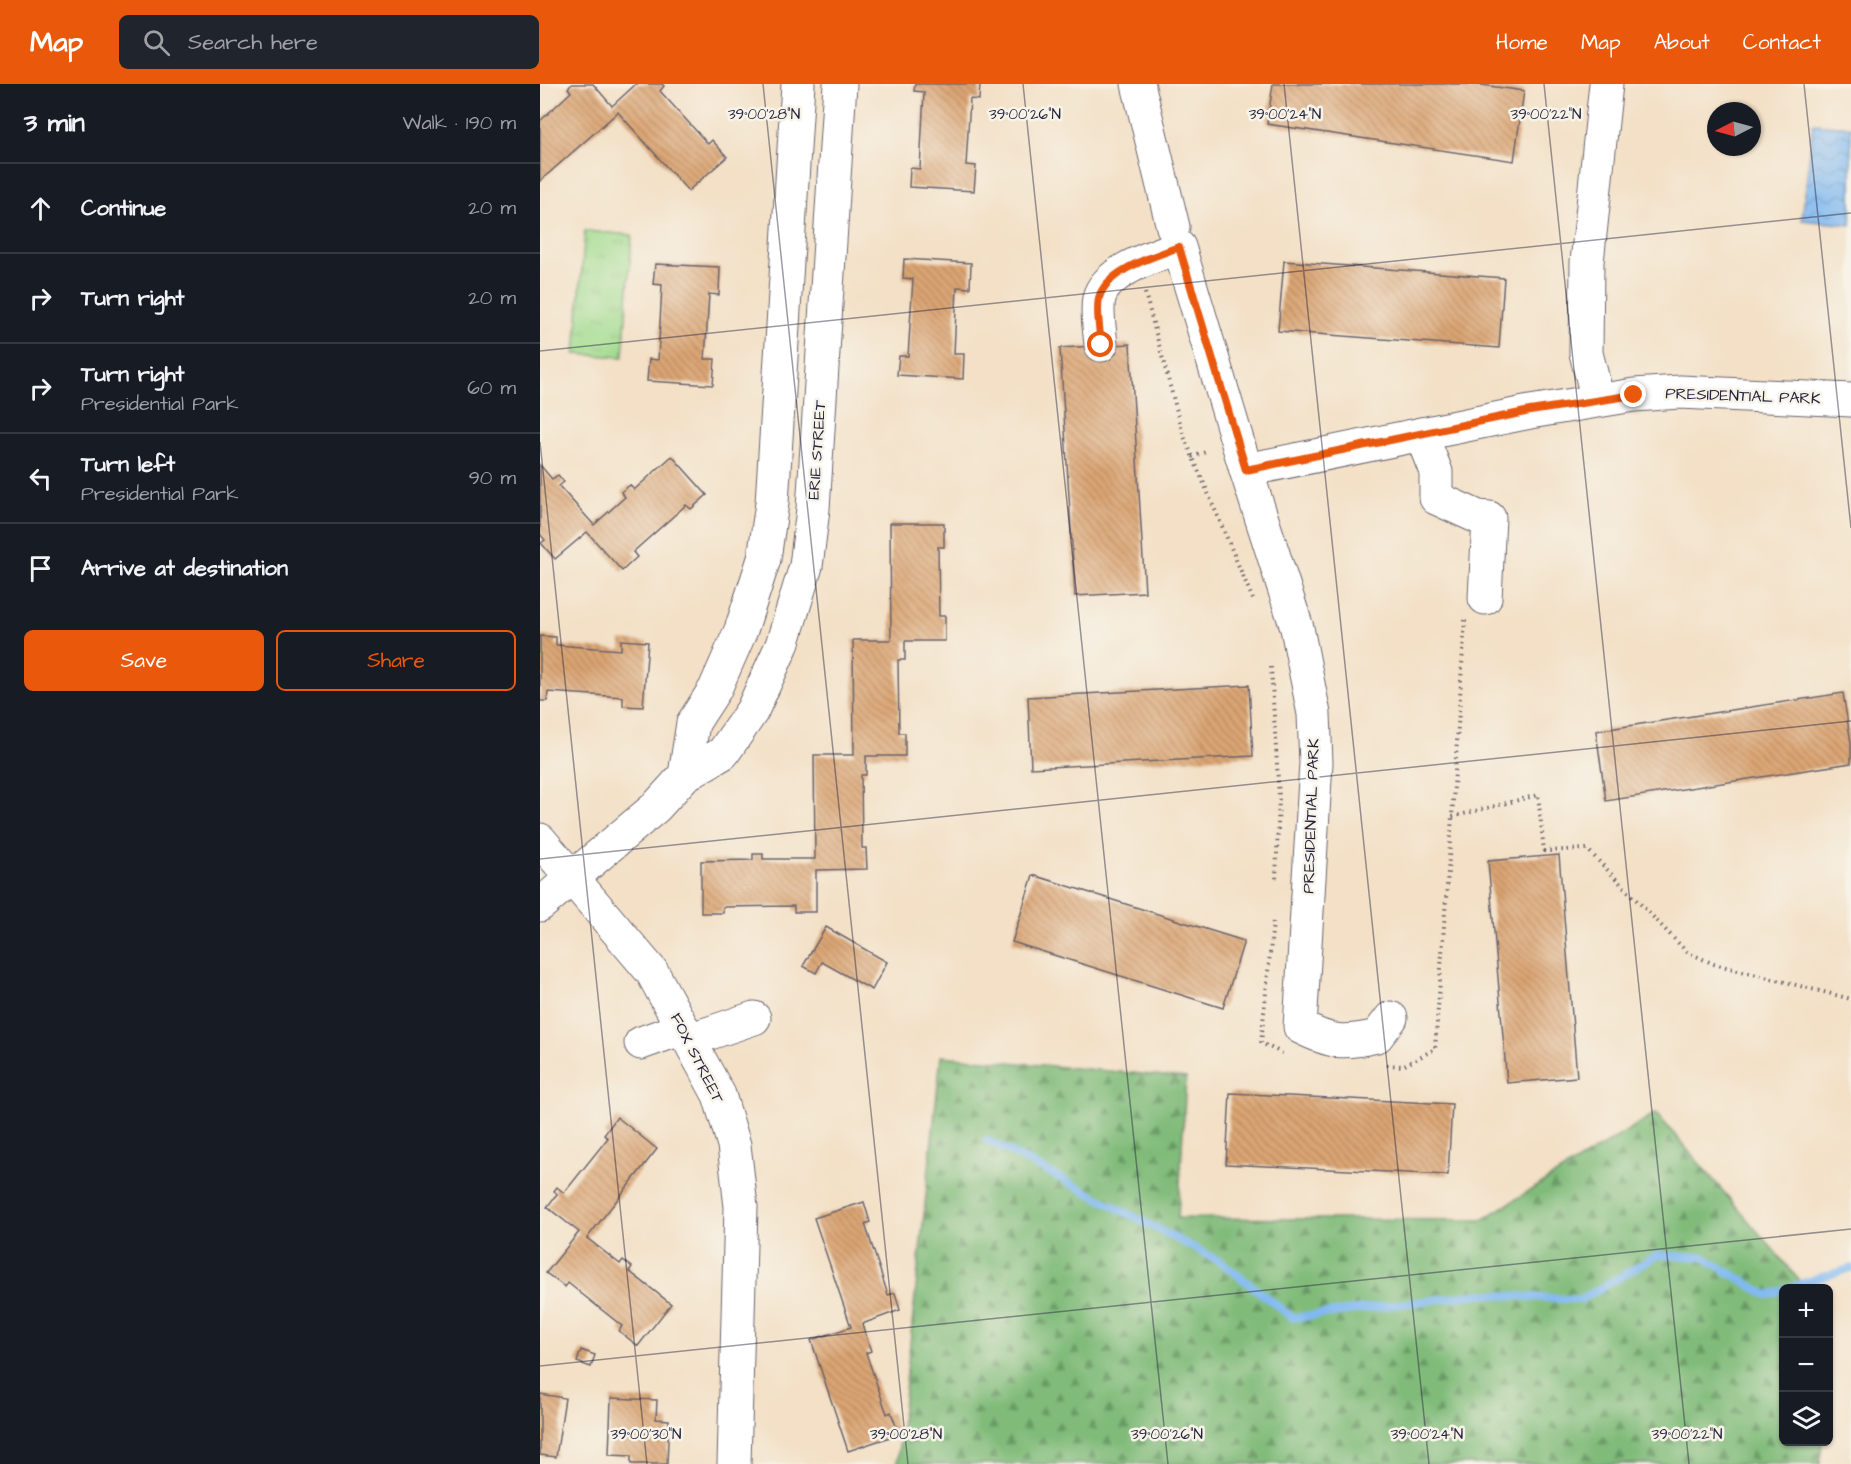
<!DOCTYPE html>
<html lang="en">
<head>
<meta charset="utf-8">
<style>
	:root { --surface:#171b24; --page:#20242c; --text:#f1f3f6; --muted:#9ea1a6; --line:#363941; --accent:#ea580c }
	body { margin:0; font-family:"Architects Daughter",sans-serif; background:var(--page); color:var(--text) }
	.controls { position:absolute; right:18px; bottom:18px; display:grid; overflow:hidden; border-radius:9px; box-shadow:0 2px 4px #0004 }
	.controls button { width:54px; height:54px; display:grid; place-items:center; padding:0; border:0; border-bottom:2px solid var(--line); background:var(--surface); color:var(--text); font:30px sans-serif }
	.compass { position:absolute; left:1167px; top:18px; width:54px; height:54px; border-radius:50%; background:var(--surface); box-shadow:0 2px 4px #0004; rotate:264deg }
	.stop { position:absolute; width:18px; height:18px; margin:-14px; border:4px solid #ea580c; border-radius:50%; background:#fff }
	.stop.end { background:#ea580c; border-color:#fff; box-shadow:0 2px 6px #0008 }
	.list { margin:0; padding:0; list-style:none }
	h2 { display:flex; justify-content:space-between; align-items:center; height:78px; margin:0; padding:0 24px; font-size:26px }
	h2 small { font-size:20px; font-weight:400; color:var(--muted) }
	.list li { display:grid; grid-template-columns:39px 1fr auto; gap:18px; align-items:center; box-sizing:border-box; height:90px; padding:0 24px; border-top:2px solid var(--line) }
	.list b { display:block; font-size:22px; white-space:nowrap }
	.list p { margin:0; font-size:20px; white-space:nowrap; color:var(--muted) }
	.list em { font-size:20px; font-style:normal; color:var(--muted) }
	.actions { display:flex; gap:12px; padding:18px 24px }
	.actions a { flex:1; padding:14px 0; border:2px solid var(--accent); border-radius:9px; text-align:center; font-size:21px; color:var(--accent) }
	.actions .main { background:var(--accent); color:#fff }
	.icon { flex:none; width:33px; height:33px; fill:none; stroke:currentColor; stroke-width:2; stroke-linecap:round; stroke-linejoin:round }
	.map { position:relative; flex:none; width:1311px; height:1380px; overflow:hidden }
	header { display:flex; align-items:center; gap:36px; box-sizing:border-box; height:84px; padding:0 30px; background:var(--accent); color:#fff }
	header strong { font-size:28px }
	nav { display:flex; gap:33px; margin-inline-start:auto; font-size:21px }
	.search { width:420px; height:54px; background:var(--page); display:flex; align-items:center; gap:15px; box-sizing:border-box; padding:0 21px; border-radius:9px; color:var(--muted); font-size:22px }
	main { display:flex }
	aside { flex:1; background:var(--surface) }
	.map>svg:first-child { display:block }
	.forest { fill:url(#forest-firs); stroke:#516e5a; stroke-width:1.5 }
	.park { fill:url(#park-tufts); stroke:#627e64; stroke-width:1.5 }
	.water { fill:url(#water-waves); stroke:#526e96; stroke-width:1.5 }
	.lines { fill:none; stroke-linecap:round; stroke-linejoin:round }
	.stream { stroke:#81b9f1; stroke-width:8 }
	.building { fill:url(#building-back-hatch) }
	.minor-casing { stroke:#6b646c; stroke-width:35 }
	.path { stroke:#6b646c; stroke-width:4; stroke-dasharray:1.5 4.5; stroke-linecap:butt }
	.minor { stroke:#fff; stroke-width:33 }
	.route { stroke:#ea580c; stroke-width:8 }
	.ticks { fill:none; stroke:#22223b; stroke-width:1.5; stroke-opacity:0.45 }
	.labels { text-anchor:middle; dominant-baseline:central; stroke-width:5; stroke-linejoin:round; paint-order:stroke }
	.street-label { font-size:16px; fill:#22223b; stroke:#f7f3e8 }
	.ticks-label { font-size:15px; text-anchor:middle; fill:#22223b; stroke:#f7f3e8; stroke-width:5; stroke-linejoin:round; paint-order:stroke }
</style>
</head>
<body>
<header>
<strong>Map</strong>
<div class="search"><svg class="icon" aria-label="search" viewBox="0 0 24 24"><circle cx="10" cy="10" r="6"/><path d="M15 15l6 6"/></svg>Search here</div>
<nav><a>Home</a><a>Map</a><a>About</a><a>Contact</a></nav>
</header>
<main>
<aside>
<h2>3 min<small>Walk · 190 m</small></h2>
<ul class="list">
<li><svg class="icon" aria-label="ahead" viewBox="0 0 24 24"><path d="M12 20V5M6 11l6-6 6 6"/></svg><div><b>Continue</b></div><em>20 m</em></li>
<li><svg class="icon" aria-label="right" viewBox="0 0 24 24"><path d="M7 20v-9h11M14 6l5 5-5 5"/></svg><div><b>Turn right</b></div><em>20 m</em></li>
<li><svg class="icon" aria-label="right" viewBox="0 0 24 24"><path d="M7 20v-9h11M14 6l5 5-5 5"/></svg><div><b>Turn right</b><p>Presidential Park</p></div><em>60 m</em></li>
<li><svg class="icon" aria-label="left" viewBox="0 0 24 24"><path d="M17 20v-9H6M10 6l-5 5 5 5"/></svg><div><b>Turn left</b><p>Presidential Park</p></div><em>90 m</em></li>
<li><svg class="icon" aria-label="arrive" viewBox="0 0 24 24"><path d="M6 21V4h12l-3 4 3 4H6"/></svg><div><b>Arrive at destination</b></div></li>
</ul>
<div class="actions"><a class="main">Save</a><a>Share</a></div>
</aside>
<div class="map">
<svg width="1311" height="1380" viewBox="0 0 1311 1380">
	<defs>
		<pattern id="forest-firs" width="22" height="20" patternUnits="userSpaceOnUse" patternTransform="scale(1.5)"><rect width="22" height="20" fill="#80bb79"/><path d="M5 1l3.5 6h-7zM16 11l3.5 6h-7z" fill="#689864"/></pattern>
		<pattern id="park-tufts" width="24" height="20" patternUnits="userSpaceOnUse" patternTransform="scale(1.5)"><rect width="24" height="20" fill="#a1db8e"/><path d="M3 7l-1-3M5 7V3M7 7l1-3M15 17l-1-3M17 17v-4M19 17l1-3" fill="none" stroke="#8abc7b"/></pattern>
		<pattern id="water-waves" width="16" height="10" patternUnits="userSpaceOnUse" patternTransform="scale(1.5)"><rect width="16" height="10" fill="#81b9f1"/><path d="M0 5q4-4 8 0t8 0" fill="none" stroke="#6996c4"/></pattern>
		<pattern id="building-back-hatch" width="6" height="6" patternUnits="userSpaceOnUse" patternTransform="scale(1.5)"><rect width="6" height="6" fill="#dca573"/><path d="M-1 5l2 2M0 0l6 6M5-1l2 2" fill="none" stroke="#b28660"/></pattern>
	</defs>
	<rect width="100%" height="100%" fill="#f7f3e8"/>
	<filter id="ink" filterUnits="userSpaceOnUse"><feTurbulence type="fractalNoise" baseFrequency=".0167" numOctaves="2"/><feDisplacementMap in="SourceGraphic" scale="12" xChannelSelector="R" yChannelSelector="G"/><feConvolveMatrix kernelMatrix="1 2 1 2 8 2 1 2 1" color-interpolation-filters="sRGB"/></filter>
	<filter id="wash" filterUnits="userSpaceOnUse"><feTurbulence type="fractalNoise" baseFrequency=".008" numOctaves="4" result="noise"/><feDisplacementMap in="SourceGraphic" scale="24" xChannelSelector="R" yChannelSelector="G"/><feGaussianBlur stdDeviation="1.35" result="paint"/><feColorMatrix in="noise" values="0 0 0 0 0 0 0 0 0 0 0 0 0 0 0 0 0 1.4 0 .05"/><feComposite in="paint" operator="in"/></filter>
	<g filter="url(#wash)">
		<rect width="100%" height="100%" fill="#f3e0c6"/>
		<path class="forest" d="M401,972L646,994L638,1134L942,1136L1116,1029L1266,1204H1244V1358H1282L1280,1380H357Z"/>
		<path class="park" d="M45,147L92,151L83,273L35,270Z"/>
		<path class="water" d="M1273,40L1311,43V141L1262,136Z"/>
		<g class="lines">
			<g class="stream">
				<path d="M447,1056L681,1178L753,1234L940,1210L1040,1216L1118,1171L1163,1173L1227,1211L1244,1206"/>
				<path d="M1247,1204L1311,1184"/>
			</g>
		</g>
		<g id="blocks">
			<g class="building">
				<path d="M32,0H53L72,22L96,0H122L124,2L120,7L168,60L172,56L187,73L148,107L78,28L0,97V37L31,8L28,4Z"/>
				<path d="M375,0H440L439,16L430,15L426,81L436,82L434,107L369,103L370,84L380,85L384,8L374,7Z"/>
				<path d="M733,0H935L984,7L974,77L727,40Z"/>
				<path d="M364,175L431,179L430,204L417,203L414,270H424L423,295L357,291L359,272H368L373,195L363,194Z"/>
				<path d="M744,177L964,194L959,264L738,247Z"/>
				<path d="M115,180L180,183L179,211L169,210L165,275H175L173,301L107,297L109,275L118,276L122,201L113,200Z"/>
				<path d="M590,260L605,508L535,512L520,264Z"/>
				<path d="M132,372L167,411L151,425L146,421L93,468L97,473L82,487L47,448L15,475L1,459L5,456L0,450V381L12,395L18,391L24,398L19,402L54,441L85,413L81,408L90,401L94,406Z"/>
				<path d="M350,439H404V463H398L399,532H405V557H365V576H358L359,649H365V672H326V691H321L322,764H326L327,785L276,786V828H254V822L183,823V829H161V777L213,776V770H223V775H275L274,671H314L313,556H351Z"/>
				<path d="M0,552L16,553V561L81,566V556L108,558L103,623L83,622V613L8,608L7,617H0Z"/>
				<path d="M709,601L713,672L491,684L488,613Z"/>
				<path d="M1303,609L1311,659V679L1066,717L1056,647Z"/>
				<path d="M1019,771L1037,993L967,999L948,777Z"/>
				<path d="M493,791L704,857L683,924L472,858Z"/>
				<path d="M286,843L347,878L332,906L282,878L276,889L263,882Z"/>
				<path d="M690,1009L912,1020L908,1091L686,1080Z"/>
				<path d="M77,1033L117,1065L47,1154L80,1180L83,1176L92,1183L89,1187L131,1220L98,1262L79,1247L82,1242L28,1199L25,1203L6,1189L39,1148L7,1123L17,1110L14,1107L17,1103L24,1109L68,1054L64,1051Z"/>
				<path d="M324,1118L330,1138L325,1140L348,1211L355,1209L360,1226L322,1240L331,1267L326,1269L347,1330L351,1328L359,1350L308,1367L271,1256L311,1243L274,1134Z"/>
				<path d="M41,1266L55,1271L51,1283L37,1278Z"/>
				<path d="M0,1310L25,1314L16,1373L0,1371Z"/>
				<path d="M71,1314L117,1316L116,1335L129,1336L127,1380H91V1372L69,1371Z"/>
			</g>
		</g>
	</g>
	<g filter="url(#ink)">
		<use href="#blocks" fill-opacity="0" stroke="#6b646c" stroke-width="1.5"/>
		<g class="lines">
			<g class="minor-casing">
				<g id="minor">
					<path d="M598,0L633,143"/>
					<path d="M561,261C560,247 556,228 559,214C566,186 616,172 639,163L706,386L757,544L774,630L776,679L760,943C792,959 803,960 837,952L851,934"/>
					<path d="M1058,316L1046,269L1047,178L1066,0"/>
					<path d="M881,350L896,388V414L938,433L949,434L945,514"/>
					<path d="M706,386L990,328L1094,311L1140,308L1311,316"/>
					<path d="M145,691L153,639L175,605L201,546L224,475L232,419L258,0"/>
					<path d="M0,756L112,888L179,1011L194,1061L201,1123L194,1380"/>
					<path d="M0,821L116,723L145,691L183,669L212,627L242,561L266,482L273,425L300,0"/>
					<path d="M149,956L214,934"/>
					<path d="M101,959L143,944"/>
				</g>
			</g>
			<g class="path">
				<path d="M605,209L643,350L714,518"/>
				<path d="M652,373L668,367"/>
				<path d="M925,536L912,733L998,711L1004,767L1047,765L1147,868L1174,880L1311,915"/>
				<path d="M731,583L739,713L736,797"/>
				<path d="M733,838L721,959L742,969"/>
				<path d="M847,981L863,982L895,965L912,733"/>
			</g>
			<use href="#minor" class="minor"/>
		</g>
	</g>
	<g class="lines" filter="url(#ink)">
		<path class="route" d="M561,261C560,247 556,228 559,214C566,186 615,172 639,163L706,386L990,327L1094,311"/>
	</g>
	<path class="ticks" d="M223,0L368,1380M483,0L628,1380M744,0L889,1380M1004,0L1149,1380M1264,0L1311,444M0,267L1311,129M0,358L107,1380M0,775L1311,637M0,1282L1311,1145"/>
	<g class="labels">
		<g class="street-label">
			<text transform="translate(1203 312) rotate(2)">PRESIDENTIAL PARK</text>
			<text transform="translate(277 366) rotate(-86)">ERIE STREET</text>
			<text transform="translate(771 732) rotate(-88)">PRESIDENTIAL PARK</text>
			<text transform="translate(157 974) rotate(63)">FOX STREET</text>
		</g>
	</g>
	<g class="ticks-label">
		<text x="224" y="35">39°00'28"N</text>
		<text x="485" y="35">39°00'26"N</text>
		<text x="745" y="35">39°00'24"N</text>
		<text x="1006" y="35">39°00'22"N</text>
		<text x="106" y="1355">39°00'30"N</text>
		<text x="366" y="1355">39°00'28"N</text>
		<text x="627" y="1355">39°00'26"N</text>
		<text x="887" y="1355">39°00'24"N</text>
		<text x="1147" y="1355">39°00'22"N</text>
	</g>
</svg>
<div class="controls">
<button>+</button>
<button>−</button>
<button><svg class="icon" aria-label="layers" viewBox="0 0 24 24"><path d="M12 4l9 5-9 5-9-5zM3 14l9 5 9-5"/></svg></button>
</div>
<svg class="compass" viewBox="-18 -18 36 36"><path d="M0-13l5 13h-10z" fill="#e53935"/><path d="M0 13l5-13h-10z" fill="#9ea1a6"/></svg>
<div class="stop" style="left:561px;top:261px"></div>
<div class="stop end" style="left:1094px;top:311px"></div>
</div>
</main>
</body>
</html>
